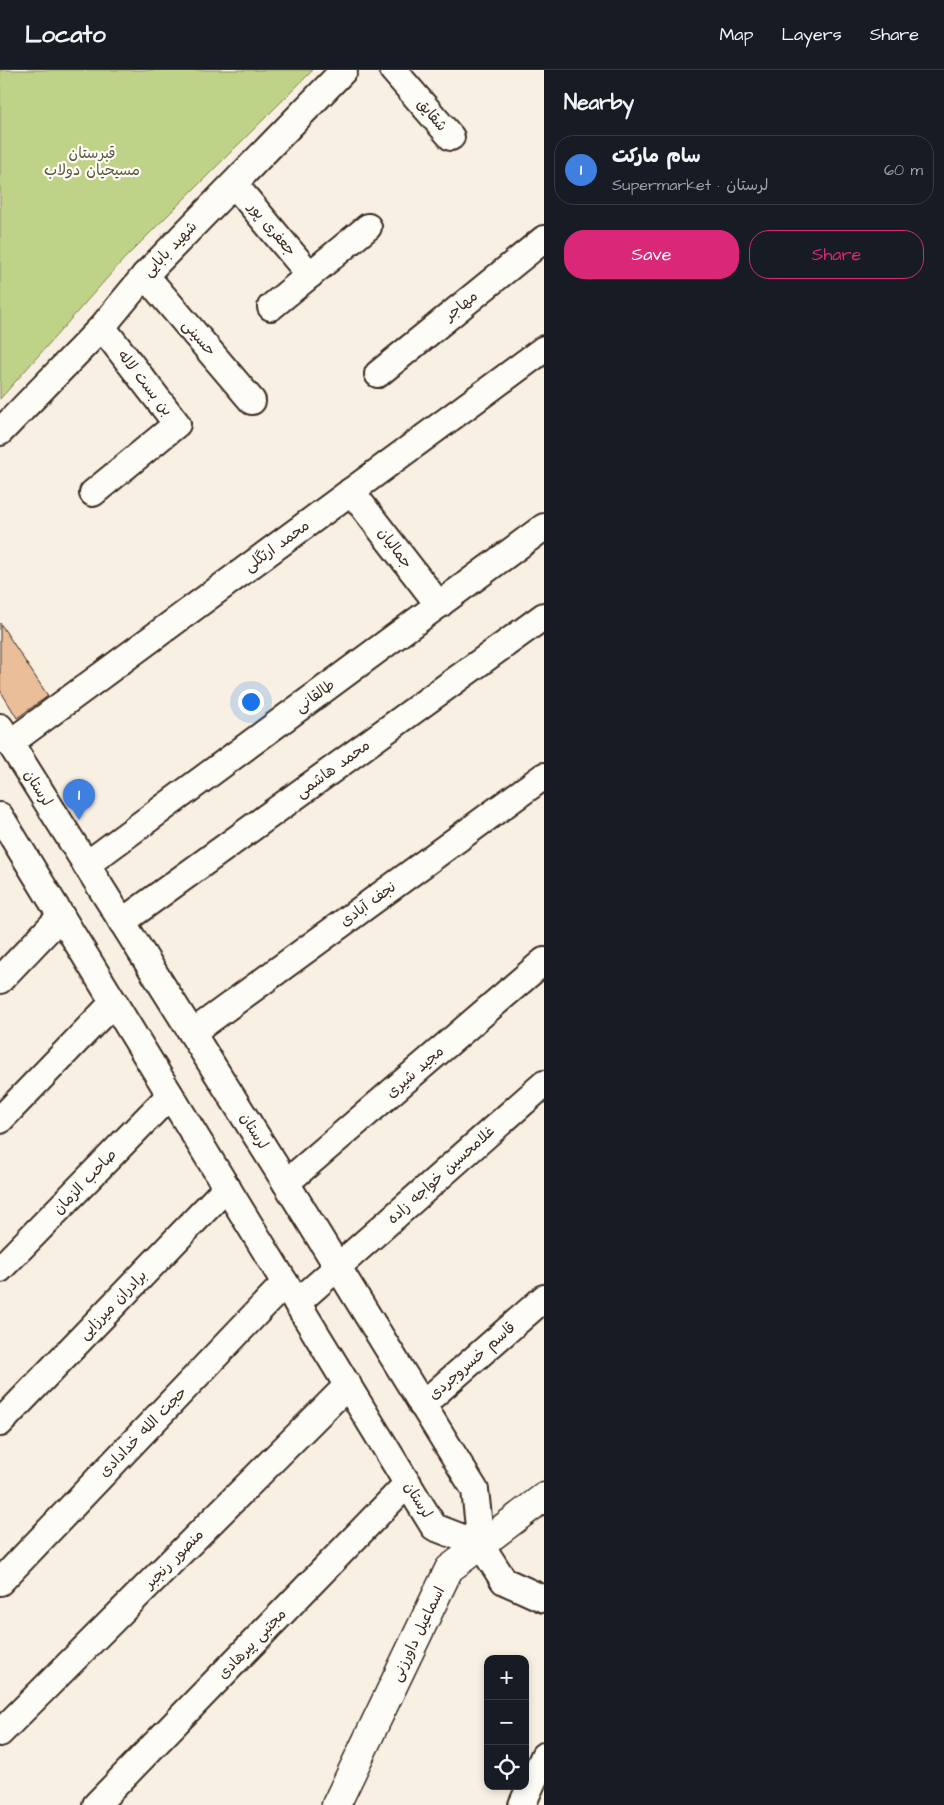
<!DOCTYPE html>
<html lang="en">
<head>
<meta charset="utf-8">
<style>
	:root { --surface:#171b24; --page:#20242c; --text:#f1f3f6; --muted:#9ea1a6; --line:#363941; --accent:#db2777 }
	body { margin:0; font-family:"Architects Daughter","Playpen Sans Arabic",sans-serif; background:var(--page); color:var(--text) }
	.controls { position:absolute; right:15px; bottom:15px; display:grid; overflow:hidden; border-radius:10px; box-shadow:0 2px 8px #0003 }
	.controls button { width:45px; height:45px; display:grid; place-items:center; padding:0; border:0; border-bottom:1px solid var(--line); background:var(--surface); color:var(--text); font:25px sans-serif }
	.you { position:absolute; left:250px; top:631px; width:18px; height:18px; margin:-12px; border:4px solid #fff; border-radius:50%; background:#1a73e8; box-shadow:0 0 0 8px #1a73e833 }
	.badge { display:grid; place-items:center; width:32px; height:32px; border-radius:50%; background:var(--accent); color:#fff; font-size:16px; font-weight:700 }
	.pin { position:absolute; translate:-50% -41px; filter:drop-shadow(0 1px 2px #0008) }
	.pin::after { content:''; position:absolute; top:26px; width:18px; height:15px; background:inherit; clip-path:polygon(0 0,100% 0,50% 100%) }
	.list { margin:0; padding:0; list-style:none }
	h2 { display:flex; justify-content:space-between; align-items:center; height:65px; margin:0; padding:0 20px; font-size:21px }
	h2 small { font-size:16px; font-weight:400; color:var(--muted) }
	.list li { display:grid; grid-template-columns:32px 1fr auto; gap:15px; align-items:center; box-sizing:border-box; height:70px; margin:0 10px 10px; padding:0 10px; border:1px solid var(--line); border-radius:20px }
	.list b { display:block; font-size:19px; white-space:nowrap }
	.list p { margin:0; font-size:16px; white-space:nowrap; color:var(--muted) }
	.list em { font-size:16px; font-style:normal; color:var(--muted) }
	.actions { display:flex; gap:10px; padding:15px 20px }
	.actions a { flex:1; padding:11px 0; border:1px solid var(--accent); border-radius:20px; text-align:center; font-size:18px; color:var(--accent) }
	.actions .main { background:var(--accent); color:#fff }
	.icon { flex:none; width:28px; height:28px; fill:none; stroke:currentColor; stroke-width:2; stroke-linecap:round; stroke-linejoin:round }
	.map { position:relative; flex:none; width:544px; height:1735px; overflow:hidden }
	header { display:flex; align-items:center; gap:30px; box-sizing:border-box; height:70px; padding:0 25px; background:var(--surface); border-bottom:1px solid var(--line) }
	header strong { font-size:24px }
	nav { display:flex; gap:28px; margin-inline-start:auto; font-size:18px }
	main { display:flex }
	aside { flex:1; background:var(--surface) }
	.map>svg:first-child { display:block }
	.green { fill:#bfd388; stroke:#7d7e53 }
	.building { fill:#e9be99; stroke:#3b2a1e }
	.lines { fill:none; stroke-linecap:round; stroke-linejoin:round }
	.minor-casing { stroke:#3b2a1e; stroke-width:30 }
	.major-casing { stroke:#3b2a1e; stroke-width:31 }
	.minor { stroke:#fdfcf7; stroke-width:26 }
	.major { stroke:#fdfcf7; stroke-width:28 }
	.labels { text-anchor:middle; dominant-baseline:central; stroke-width:4.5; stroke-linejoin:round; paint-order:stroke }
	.street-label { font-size:15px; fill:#3b2a1e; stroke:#fdfcf7 }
	.park-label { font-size:15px; fill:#5c5438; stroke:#fdfcf7 }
</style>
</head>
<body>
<header>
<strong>Locato</strong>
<nav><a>Map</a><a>Layers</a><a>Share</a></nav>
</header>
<main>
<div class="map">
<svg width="544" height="1735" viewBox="0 0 544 1735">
	<rect width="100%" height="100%" fill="#f9f0e4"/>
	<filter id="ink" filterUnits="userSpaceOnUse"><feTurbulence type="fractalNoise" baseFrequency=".02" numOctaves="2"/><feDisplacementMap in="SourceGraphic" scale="10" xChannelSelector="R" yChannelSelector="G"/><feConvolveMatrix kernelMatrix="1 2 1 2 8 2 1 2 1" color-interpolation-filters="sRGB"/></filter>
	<g filter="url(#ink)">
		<path class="green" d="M0,0H313L124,189L0,329Z"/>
		<path class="building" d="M0,553L48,626L17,648L0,620Z"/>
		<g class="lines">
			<g class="minor-casing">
				<g id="minor">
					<path d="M393,0L451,67"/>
					<path d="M234,114L310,205"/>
					<path d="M145,205L252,331"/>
					<path d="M271,237L368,157"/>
					<path d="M378,304L544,169"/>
					<path d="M0,362L102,257L145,205L344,0"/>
					<path d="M351,421L439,535"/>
					<path d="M93,423L177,354L102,257"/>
					<path d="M0,657L286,1113L475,1420L481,1475L504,1511L544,1529"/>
					<path d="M10,673L544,279"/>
					<path d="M0,746L434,1457L481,1475"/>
					<path d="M86,795L544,457"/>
					<path d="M122,852L544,546"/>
					<path d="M0,910L61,846"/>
					<path d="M192,963L544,706"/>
					<path d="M0,1050L114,932"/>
					<path d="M286,1113L544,891"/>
					<path d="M0,1199L170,1025"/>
					<path d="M297,1233L544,1014"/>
					<path d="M422,1335L544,1228"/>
					<path d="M0,1353L227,1117"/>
					<path d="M0,1512L285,1213"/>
					<path d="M0,1663L348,1315"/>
					<path d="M96,1735L408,1413"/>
					<path d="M522,1735L544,1686"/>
				</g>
			</g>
			<g class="major-casing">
				<path id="major" d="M336,1735L449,1499L544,1427"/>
			</g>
			<use href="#minor" class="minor"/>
			<use href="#major" class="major"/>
		</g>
	</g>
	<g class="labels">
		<g class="street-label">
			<text transform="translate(432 45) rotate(49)">شقایق</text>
			<text transform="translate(272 159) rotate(50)">جعفری پور</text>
			<text transform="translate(170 179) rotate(-46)">شهید بابایی</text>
			<text transform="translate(461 236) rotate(-39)">مهاجر</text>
			<text transform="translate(199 268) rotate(49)">حسینی</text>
			<text transform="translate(145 313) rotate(52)">بن بست لاله</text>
			<text transform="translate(277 476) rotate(-36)">محمد ارتگلی</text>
			<text transform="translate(395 478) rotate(53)">جمالیان</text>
			<text transform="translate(315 626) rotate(-36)">طالقانی</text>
			<text transform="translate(333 699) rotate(-36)">محمد هاشمی</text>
			<text transform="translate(38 718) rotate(58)">لرستان</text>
			<text transform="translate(368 834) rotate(-36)">نجف آبادی</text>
			<text transform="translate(415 1002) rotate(-41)">مجید شیری</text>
			<text transform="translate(254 1061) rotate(58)">لرستان</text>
			<text transform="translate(441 1105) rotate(-42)">غلامحسین خواجه زاده</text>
			<text transform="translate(85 1112) rotate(-46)">صاحب الزمان</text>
			<text transform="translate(113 1235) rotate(-46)">برادران میرزایی</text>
			<text transform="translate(472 1291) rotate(-41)">قاسم خسروجردی</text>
			<text transform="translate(143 1362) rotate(-46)">حجت الله خدادادی</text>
			<text transform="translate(418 1430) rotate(58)">لرستان</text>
			<text transform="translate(174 1489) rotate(-45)">منصور رنجبر</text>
			<text transform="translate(418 1564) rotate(-64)">اسماعیل داورزنی</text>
			<text transform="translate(252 1574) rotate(-46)">مجتبی پیرهادی</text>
		</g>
		<g class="park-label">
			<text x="92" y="83">قبرستان<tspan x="92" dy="17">مسیحیان دولاب</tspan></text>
		</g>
	</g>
</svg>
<div class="controls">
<button>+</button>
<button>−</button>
<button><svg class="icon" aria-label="locate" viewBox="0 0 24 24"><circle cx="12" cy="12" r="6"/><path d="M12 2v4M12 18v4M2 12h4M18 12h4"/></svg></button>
</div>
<div class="you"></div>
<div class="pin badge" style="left:79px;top:750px;background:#3f7fe0">1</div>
</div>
<aside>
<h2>Nearby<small></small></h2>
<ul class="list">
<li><span class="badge" style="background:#3f7fe0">1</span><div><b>سام مارکت</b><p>Supermarket · لرستان</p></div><em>60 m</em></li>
</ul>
<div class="actions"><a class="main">Save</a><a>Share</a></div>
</aside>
</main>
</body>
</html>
